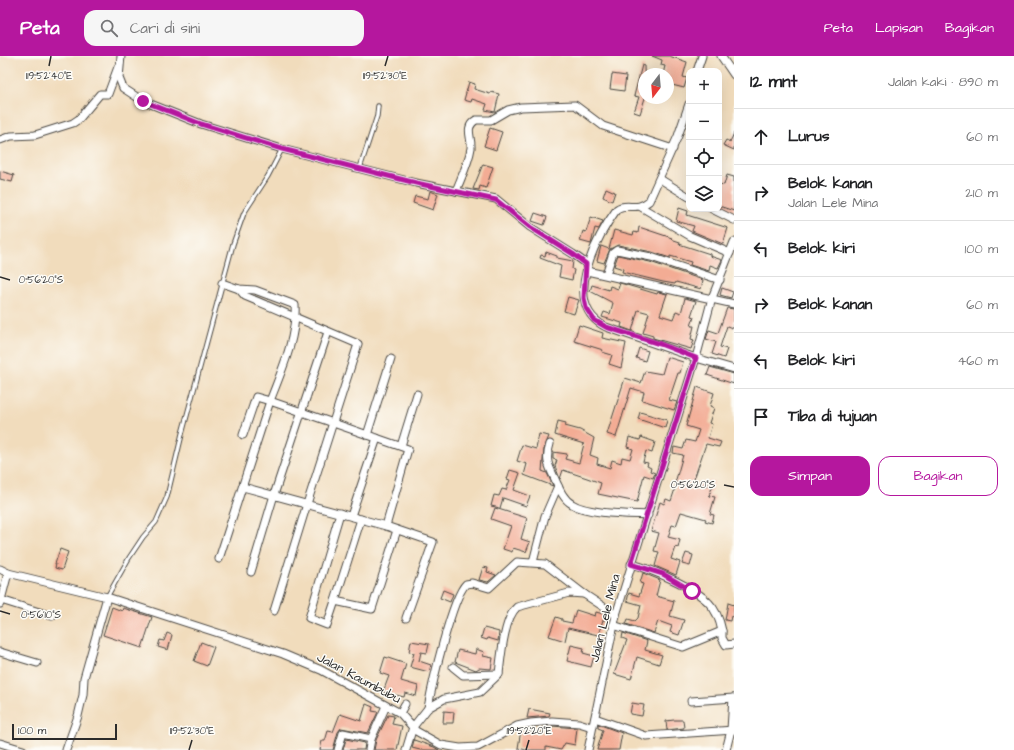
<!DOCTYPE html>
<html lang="id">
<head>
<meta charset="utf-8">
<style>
	:root { --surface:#fff; --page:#f6f6f6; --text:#202124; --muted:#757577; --line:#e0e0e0; --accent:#b5179e }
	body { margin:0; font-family:"Architects Daughter",sans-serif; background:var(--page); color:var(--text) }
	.controls { position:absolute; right:12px; top:12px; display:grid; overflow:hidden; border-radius:8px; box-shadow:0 4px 16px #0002 }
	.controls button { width:36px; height:36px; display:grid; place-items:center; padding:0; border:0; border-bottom:1px solid var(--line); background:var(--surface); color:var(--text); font:20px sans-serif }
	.compass { position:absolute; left:638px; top:12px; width:36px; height:36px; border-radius:50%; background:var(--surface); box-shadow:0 4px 16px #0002; rotate:196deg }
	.scale { position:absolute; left:12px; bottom:10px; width:105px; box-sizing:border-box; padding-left:4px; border:2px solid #2b2b2b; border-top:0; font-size:11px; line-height:14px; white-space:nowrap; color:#2b2b2b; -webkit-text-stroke:3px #fdfcf7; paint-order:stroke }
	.stop { position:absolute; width:12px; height:12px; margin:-9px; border:3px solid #b5179e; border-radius:50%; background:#fff }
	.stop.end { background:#b5179e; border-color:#fff; box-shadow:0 1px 4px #0008 }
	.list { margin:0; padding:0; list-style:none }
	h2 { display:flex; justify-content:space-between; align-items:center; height:52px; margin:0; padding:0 16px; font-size:17px }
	h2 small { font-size:13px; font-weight:400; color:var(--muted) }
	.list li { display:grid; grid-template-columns:26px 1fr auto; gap:12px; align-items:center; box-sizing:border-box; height:56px; padding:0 16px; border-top:1px solid var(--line) }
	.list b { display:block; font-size:15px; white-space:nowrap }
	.list p { margin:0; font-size:13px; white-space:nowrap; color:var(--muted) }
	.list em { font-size:13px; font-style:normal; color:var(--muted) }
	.actions { display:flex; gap:8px; padding:12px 16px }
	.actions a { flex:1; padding:9px 0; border:1px solid var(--accent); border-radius:12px; text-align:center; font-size:14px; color:var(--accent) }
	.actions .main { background:var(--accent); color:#fff }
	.icon { flex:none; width:22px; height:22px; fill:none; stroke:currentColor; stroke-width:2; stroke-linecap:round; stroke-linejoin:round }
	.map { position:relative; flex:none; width:734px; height:694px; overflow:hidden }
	header { display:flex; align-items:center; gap:24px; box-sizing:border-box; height:56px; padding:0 20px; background:var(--accent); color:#fff }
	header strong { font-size:19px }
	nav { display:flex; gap:22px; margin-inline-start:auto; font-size:14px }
	.search { width:280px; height:36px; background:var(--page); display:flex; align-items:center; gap:10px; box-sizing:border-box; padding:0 14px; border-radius:12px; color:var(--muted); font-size:15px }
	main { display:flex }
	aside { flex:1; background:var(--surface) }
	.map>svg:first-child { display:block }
	.building { fill:#f3ac94 }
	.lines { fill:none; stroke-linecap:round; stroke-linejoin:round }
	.lane-casing { stroke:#494641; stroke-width:5.5 }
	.street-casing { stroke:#494641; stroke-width:9 }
	.lane { stroke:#fff; stroke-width:3.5 }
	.street { stroke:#fff; stroke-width:7 }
	.route { stroke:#b5179e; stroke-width:5 }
	.ticks { fill:none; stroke:#2b2b2b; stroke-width:1.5 }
	.labels { text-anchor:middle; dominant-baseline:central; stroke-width:3; stroke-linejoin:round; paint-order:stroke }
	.street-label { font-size:13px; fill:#2b2b2b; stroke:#fdfcf7 }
	.ticks-label { font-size:10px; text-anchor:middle; fill:#2b2b2b; stroke:#fdfcf7; stroke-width:3; stroke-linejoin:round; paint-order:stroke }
</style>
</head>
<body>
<header>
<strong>Peta</strong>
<div class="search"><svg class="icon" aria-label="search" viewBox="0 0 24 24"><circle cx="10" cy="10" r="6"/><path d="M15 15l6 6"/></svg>Cari di sini</div>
<nav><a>Peta</a><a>Lapisan</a><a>Bagikan</a></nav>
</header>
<main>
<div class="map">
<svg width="734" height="694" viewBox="0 0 734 694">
	<rect width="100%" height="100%" fill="#fdfcf7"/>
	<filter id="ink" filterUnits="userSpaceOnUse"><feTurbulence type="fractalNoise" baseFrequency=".025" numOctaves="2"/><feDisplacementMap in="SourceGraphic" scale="8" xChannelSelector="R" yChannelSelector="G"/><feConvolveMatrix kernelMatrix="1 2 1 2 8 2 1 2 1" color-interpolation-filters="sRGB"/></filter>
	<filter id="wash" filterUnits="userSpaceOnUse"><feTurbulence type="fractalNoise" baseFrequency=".012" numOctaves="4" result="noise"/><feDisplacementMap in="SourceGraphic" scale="16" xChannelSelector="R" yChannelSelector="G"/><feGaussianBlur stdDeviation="0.9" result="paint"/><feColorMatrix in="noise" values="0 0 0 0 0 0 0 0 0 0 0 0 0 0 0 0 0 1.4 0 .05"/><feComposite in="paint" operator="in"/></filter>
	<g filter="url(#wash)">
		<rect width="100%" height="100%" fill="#f1dcbc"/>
		<g id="blocks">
			<g class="building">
				<path d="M652,0H669L687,6L683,21L687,22L684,32L668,28V18H663L665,10L661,9L662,4Z"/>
				<path d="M642,9L644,10L645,42L640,58L634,56L639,41L634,40Z"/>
				<path d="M612,18L626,20L624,35L610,33Z"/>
				<path d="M469,26L475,28L474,33L490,38L491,36L499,38L495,56L485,54L487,48L472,43L471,46L464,44Z"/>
				<path d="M490,72L502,76L496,94L484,90Z"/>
				<path d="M734,77V94L723,89L726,84L730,86Z"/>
				<path d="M483,108L493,111L486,132L480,130L479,134L473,133Z"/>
				<path d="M0,115L14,119L12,126L0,123Z"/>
				<path d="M727,119L734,121V155L719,150V128L724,129Z"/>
				<path d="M606,132L615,136L612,145L603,141Z"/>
				<path d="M430,135L438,138L433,154L413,147L415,140L428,143Z"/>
				<path d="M679,152L688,155L687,159L728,172L723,188L692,175L694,170L676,165Z"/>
				<path d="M535,157L547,161L544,169L532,165Z"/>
				<path d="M591,161L603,165L599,173L595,172L591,188L580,185L583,175L586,176Z"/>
				<path d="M639,171L672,182L671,183L680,186L679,188L710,198V200L722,204L718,212L710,209L709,215L690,209L691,206L670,200V202L652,196L618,189L610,193L604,207L597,205L601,190L609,193L614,174L633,179L634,176L638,177Z"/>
				<path d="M546,196L557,200V202L573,205L572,213L574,214L572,224L559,221L561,210L540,202L541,199L545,200Z"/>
				<path d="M618,199L650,206L703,224L701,233L676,226L675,228L663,226L622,216L623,213L614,210Z"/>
				<path d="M620,227L657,238L658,236L667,238L660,259L673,263L676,255L681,257L685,242L696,245L691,260L694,261L691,270H694L691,283L694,284L691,293L653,282V280L643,277L649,257L638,254L632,275L621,271L622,267L602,261L604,256L610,258L613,247L590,235L592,229L609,234L610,230L618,233Z"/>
				<path d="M722,232L733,236L731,242L720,239Z"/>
				<path d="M568,241L579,244L574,258L564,255Z"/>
				<path d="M727,252L734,253V267L732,272L727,270L720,291L727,293L724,302L712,298L716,286L706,283L709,274L718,277Z"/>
				<path d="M579,269L603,277L602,282L626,287L621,312L609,308L612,299L602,296L603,294L574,285Z"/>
				<path d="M639,292L648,295L645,305L636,302Z"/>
				<path d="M667,301L683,306L680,317H678L669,344L677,346L674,354L642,344L644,336L631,332L616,381L607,378L625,322L641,327L645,315L662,318Z"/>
				<path d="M710,311L734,318V328L707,319Z"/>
				<path d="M697,331L714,337L710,350L714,352L709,367L712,368L708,382L721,386L719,391L706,388L693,426L707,430L708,424L714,426L709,440L715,441L710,458L714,459L712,467L705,465L706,463L681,456L676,470L672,469L668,481L680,484L678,492L675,491L671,503L680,506L676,519L655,510L659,496L654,495L659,477L651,475L660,446L664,448L666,443L671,445L677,427H675L683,399L673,397L674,391L683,393L686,384L695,386L699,374L686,370Z"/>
				<path d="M640,356L667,364L665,372L638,363Z"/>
				<path d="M558,365L566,367L565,370L580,374L594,382L590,399L598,402L597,408L610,412L612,404L621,407L622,401L630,403L633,393L627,391L629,381L640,384L641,381L655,386L652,397L646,395L643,406L648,407L647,410L651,412L650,415L655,417L653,422L644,419L637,446L598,438L601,427L587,422L563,414L560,423L555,410L557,404L553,403V396L567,398L565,403L579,407L584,388L555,379Z"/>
				<path d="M539,378L549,380L544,393L542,415L547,417L553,430L524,419L527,408L517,405L522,389L536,393Z"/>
				<path d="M510,414L520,417L514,434L530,440L526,450L503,442L500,452L491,450L494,439L499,440L502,433L506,434L510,424L507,423Z"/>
				<path d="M495,452L527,462L521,483L530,486L526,496L513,492L512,496L503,493L511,470L491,463Z"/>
				<path d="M60,493L68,496L62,514L55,512L56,508H55Z"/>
				<path d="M686,497L693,499L690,510L682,508Z"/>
				<path d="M483,511L488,512L487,516L496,519L488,526L479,524Z"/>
				<path d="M643,517L660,524L656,540L674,545L670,560L684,564L679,579L670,576L672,570L658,565L654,577L626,568L628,563L635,565L638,562L641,549L627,545L629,537L639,540L643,528L640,527Z"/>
				<path d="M443,534L453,538L450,546L440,542Z"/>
				<path d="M728,547L734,549V561L731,560L730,565L725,564Z"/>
				<path d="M112,551L122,555L123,552L152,561L142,592L103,579Z"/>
				<path d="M576,554L595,560L596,556L607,559L610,561V565L603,564L598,579L568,572L565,585L549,580L556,561L562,563V565L572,567Z"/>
				<path d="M484,572L499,576L498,585L488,582L487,584L481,582Z"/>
				<path d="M167,577L172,579L168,594L158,591L160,584L164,585Z"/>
				<path d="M623,577L647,585L645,594L662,599L659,608L637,601L631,623L614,618L627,584L622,582Z"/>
				<path d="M411,585L429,588L427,597L421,596L419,605L431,609L429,616L410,611L414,597L409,596Z"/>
				<path d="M201,586L214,591L207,610L194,605Z"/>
				<path d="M571,589L584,592L583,597L594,600L591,611L567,605Z"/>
				<path d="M476,593L484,596L483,600L493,602L491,613L479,612L476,614L455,606L458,594L475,598Z"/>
				<path d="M385,601L406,608L401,625L418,630L416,640L405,637L404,641L383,636L389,620L380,617Z"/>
				<path d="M632,647L644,649L642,660L630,658Z"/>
				<path d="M366,648L373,651L372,655L378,656L368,677L341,672L338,676L333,694H320L322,685H325L328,675L333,676L340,658L361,665Z"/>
				<path d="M529,653L550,657L549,660L527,662Z"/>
				<path d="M444,655L454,656L453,667H443Z"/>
				<path d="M388,659L394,660L392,668L402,670L397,694H374L376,684Z"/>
				<path d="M674,664H683L684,672L667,674L666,665Z"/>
				<path d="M598,668L622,677L619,694H597L603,674L598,672Z"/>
				<path d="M552,670L577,672L575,689L565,687L561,694L546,691V694H526L518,692L521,674L542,677L544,671Z"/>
				<path d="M346,683L365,687L364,694H343Z"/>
				<path d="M414,684L434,691L439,694H420L412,692Z"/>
			</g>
		</g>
	</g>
	<g filter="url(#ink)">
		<use href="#blocks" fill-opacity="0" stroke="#494641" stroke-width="1"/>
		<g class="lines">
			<g class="lane-casing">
				<g id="lane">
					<path d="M360,112L377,60L378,50"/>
					<path d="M107,541L129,502L143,481L156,466L167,441L182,378L233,188L244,157L268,120L282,93"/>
				</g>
			</g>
			<g class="street-casing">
				<g id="street">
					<path d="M121,0L119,22L123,32L143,45L201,68L282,93L416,127L496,143L530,171L573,198L587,208"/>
					<path d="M721,0L734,19"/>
					<path d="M697,15L702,0"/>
					<path d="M689,48L678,80L649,145C636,156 627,146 617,153C596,182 560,249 606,271L696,302L734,313"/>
					<path d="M0,84L11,80L35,79L73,67L79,63L100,38H108L118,11"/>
					<path d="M660,123L689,141"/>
					<path d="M456,135C461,122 469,106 471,92C472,81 464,71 476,64H491L508,54L521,51L575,49L603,70L673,93"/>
					<path d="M641,151L690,180L730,197"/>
					<path d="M712,153L734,164"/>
					<path d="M587,215L734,248"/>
					<path d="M606,218L613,197L617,194L651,201L720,224"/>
					<path d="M222,227L239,233L255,234L295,249C297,282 281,316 270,345L256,341L243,379"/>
					<path d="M239,233L245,240L358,288L307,448"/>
					<path d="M367,379L391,303"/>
					<path d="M550,388C545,404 548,409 555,423C559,432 563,443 572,448C587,458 629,458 648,459"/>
					<path d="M401,390L417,338"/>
					<path d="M243,431L386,470"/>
					<path d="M351,460L377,382"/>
					<path d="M361,463L335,545L372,553L397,474"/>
					<path d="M219,503L270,345L408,393L386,470L433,486L406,562"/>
					<path d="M533,506L545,460L558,430"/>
					<path d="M0,513L8,517L107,541L283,598L321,614L400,657L416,675L441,689L460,692L478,691L517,670L531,667L552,665L579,667L592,671"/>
					<path d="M251,516L274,439L328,276"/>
					<path d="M1,544L52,560"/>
					<path d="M335,545L327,569L309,562L340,457"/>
					<path d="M0,548L8,517"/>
					<path d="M274,555L307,448H304"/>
					<path d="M613,569L683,591L722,575C720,565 716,554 709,547C694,531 652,513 631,508"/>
					<path d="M722,575V582L726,589L734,588"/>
					<path d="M0,596L37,607"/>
					<path d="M453,611L463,619L499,618"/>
					<path d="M691,645L734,642"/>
					<path d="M428,652C432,629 452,541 466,528L472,527L489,532L517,506L545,508L584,538L616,559"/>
					<path d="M400,657L405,648"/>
					<path d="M595,662L646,680L734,674"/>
					<path d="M0,687L23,694"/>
					<path d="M66,694L78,660L83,639L84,622L107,541"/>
					<path d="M338,694L343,677L371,683"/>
					<path d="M369,694L371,683L386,650"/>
					<path d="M406,694L413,671L428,652L444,643L480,636L499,618C501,601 504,562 517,551L569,537L584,538"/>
					<path d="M588,694L616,559L696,302L712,242L734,186"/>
					<path d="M726,694L731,674L733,642"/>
				</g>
			</g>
			<use href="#lane" class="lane"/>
			<use href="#street" class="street"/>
		</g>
	</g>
	<g class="lines" filter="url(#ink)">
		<path class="route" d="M143,45L201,68L282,93L416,127L496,144L530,171L573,198L586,208L584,242L586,252L594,264L606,271L660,288L696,302L631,508L663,518L692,535"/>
	</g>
	<path class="ticks" d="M49,10L51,0M385,10L388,0M0,221L10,224M724,429L734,431M0,555L10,558M189,694L192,684M526,694L529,684"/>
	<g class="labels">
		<g class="street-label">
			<text transform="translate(605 562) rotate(-76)">Jalan Lele Mina</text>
			<text transform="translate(359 622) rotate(28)">Jalan Kaumbubu</text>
		</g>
	</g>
	<g class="ticks-label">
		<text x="49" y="23">119°52'40"E</text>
		<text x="385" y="23">119°52'30"E</text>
		<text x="41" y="227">0°56'20"S</text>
		<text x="693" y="432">0°56'20"S</text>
		<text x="41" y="562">0°56'10"S</text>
		<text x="192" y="678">119°52'30"E</text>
		<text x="529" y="678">119°52'20"E</text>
	</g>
</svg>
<div class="controls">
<button>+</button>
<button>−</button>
<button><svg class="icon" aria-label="locate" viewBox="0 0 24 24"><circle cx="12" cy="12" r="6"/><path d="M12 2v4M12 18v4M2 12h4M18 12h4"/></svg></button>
<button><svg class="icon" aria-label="layers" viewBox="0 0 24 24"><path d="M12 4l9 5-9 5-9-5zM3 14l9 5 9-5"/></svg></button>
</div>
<svg class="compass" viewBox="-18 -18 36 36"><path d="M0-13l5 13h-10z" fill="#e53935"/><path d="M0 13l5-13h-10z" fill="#757577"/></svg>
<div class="scale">100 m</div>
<div class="stop" style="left:692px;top:535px"></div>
<div class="stop end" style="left:143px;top:45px"></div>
</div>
<aside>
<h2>12 mnt<small>Jalan kaki · 890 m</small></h2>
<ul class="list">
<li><svg class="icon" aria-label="ahead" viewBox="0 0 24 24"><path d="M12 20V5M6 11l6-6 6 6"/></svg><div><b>Lurus</b></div><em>60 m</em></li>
<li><svg class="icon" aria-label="right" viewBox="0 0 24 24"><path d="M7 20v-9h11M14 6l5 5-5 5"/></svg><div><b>Belok kanan</b><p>Jalan Lele Mina</p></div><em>210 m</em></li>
<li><svg class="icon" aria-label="left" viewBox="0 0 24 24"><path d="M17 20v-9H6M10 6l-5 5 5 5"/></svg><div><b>Belok kiri</b></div><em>100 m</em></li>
<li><svg class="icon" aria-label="right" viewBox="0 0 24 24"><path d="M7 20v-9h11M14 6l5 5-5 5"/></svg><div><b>Belok kanan</b></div><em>60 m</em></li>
<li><svg class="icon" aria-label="left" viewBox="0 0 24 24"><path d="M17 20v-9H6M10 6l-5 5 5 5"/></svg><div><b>Belok kiri</b></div><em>460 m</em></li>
<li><svg class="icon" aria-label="arrive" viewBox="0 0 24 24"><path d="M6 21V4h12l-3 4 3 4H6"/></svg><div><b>Tiba di tujuan</b></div></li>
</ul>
<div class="actions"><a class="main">Simpan</a><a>Bagikan</a></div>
</aside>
</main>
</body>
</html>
